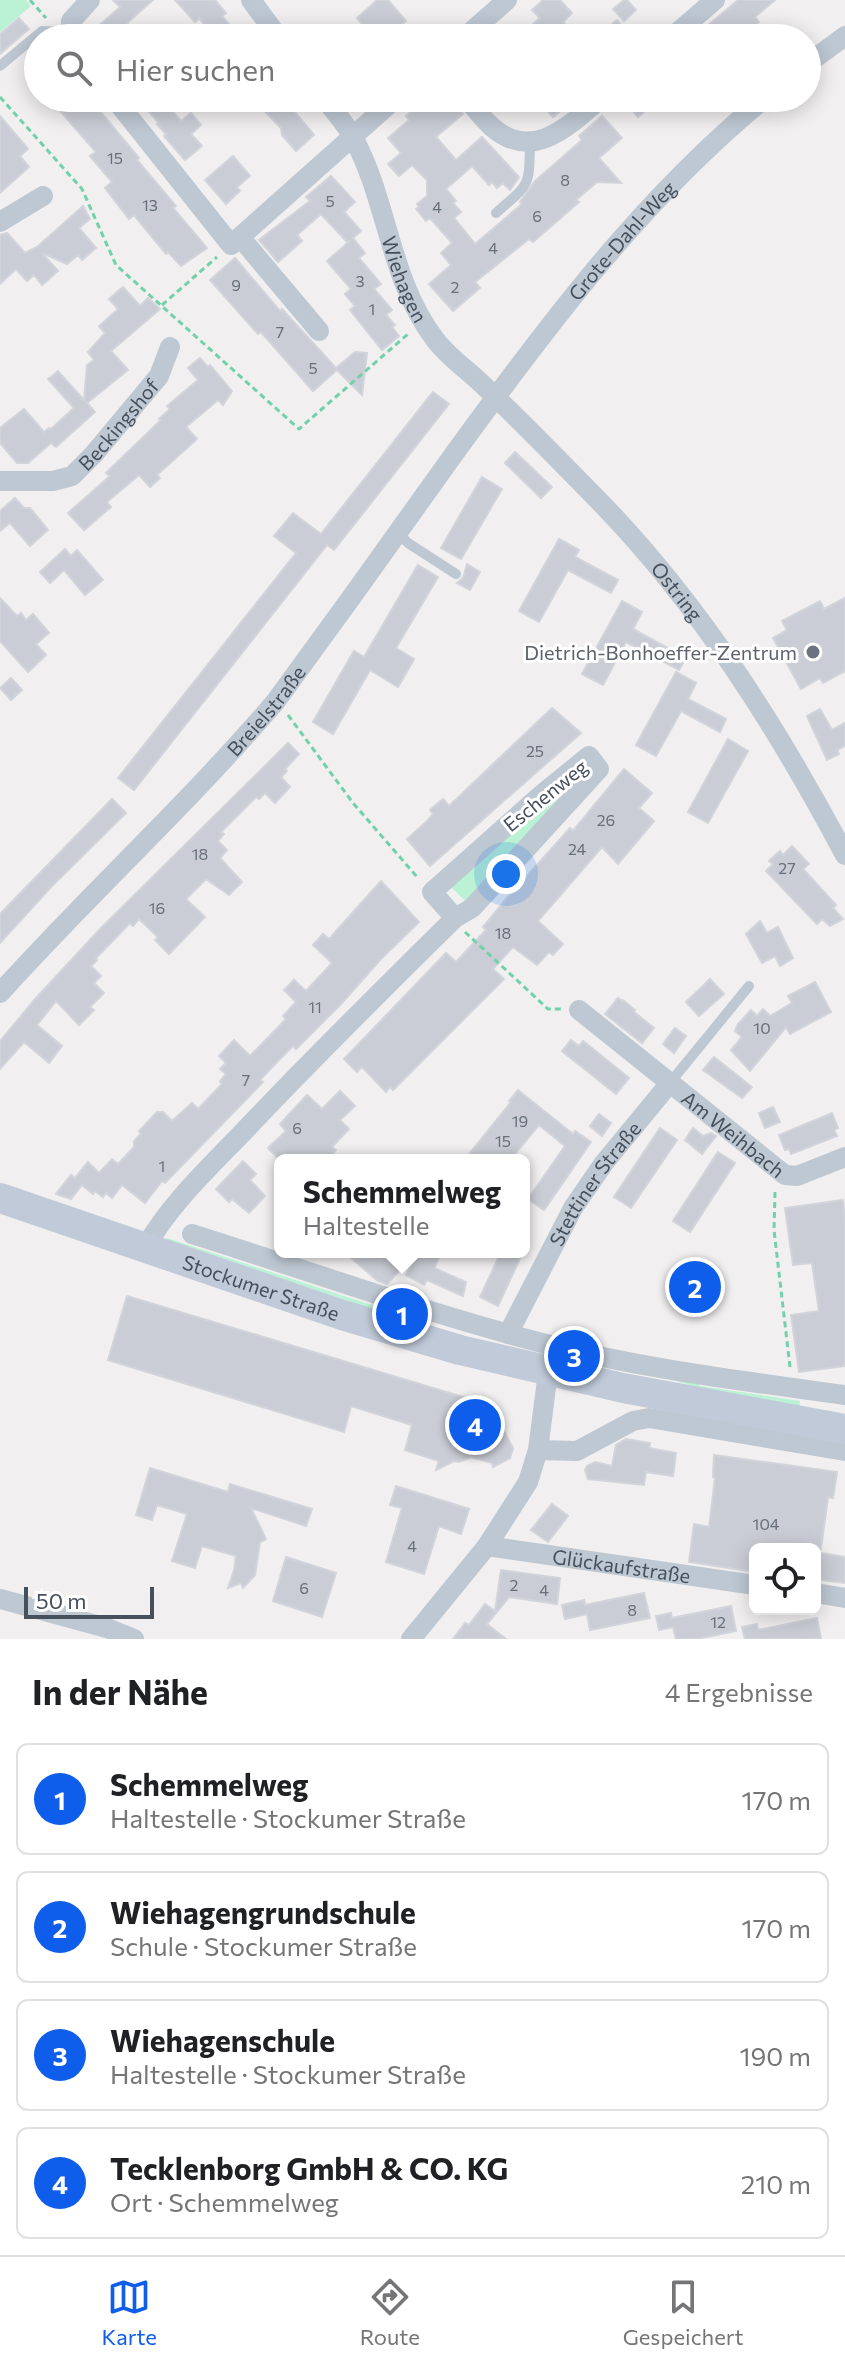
<!DOCTYPE html>
<html lang="de">
<head>
<meta charset="utf-8">
<style>
	:root { --surface:#fff; --page:#f2f2f2; --text:#202124; --muted:#757577; --line:#e0e0e0; --accent:#0f5deb }
	body { margin:0; font-family:Commissioner,sans-serif; background:var(--page); color:var(--text) }
	.controls { position:absolute; right:24px; bottom:24px; display:grid; overflow:hidden; border-radius:12px; box-shadow:0 4px 20px #0003 }
	.controls button { width:72px; height:72px; display:grid; place-items:center; padding:0; border:0; border-bottom:2px solid var(--line); background:var(--surface); color:var(--text); font:40px sans-serif }
	.scale { position:absolute; left:24px; bottom:20px; width:130px; box-sizing:border-box; padding-left:8px; border:4px solid #46505d; border-top:0; font-size:22px; line-height:28px; white-space:nowrap; color:#46505d; -webkit-text-stroke:6px #fff; paint-order:stroke }
	.you { position:absolute; left:506px; top:874px; width:28px; height:28px; margin:-20px; border:6px solid #fff; border-radius:50%; background:#1a73e8; box-shadow:0 0 0 12px #1a73e833 }
	.badge { display:grid; place-items:center; width:52px; height:52px; border-radius:50%; background:var(--accent); color:#fff; font-size:26px; font-weight:700 }
	.pin { position:absolute; translate:-50% -50%; border:4px solid #fff; box-shadow:0 2px 8px #0006 }
	.popup { position:absolute; left:274px; top:1154px; width:256px; height:104px; box-sizing:border-box; display:grid; place-content:center; border-radius:12px; background:var(--surface); filter:drop-shadow(0 2px 6px #0005); font-size:26px; white-space:nowrap; color:var(--muted) }
	.popup b { font-size:30px; color:var(--text) }
	.popup::after { content:''; position:absolute; left:50%; top:100%; margin-left:-16px; border:16px solid transparent; border-top-color:var(--surface) }
	.list { margin:0; padding:0; list-style:none }
	h2 { display:flex; justify-content:space-between; align-items:center; height:104px; margin:0; padding:0 32px; font-size:34px }
	h2 small { font-size:26px; font-weight:400; color:var(--muted) }
	.list li { display:grid; grid-template-columns:52px 1fr auto; gap:24px; align-items:center; box-sizing:border-box; height:112px; margin:0 16px 16px; padding:0 16px; border:2px solid var(--line); border-radius:12px }
	.list b { display:block; font-size:30px; white-space:nowrap }
	.list p { margin:0; font-size:26px; white-space:nowrap; color:var(--muted) }
	.list em { font-size:26px; font-style:normal; color:var(--muted) }
	.icon { flex:none; width:44px; height:44px; fill:none; stroke:currentColor; stroke-width:2; stroke-linecap:round; stroke-linejoin:round }
	.map { position:relative; flex:none; width:845px; height:1639px; overflow:hidden }
	.search { position:absolute; background:var(--surface); box-shadow:0 4px 20px #0003; left:24px; right:24px; top:24px; height:88px; display:flex; align-items:center; gap:20px; box-sizing:border-box; padding:0 28px; border-radius:44px; color:var(--muted); font-size:30px }
	.sheet { height:616px; background:var(--surface) }
	nav { display:flex; justify-content:space-around; align-items:center; box-sizing:border-box; height:112px; border-top:2px solid var(--line); background:var(--surface); font-size:22px; color:var(--muted) }
	nav a { display:grid; justify-items:center; gap:4px }
	nav .on { color:var(--accent) }
	.map>svg:first-child { display:block }
	.green { fill:#bbf1d4 }
	.building { fill:#cacdd5; stroke:#d2d4db; stroke-width:2 }
	.lines { fill:none; stroke-linecap:round; stroke-linejoin:round }
	.path { stroke:#71d1aa; stroke-width:3; stroke-dasharray:6 4; stroke-linecap:butt }
	.service { stroke:#bec8d2; stroke-width:10 }
	.minor { stroke:#bec8d2; stroke-width:20 }
	.secondary { stroke:#c0cad9; stroke-width:30 }
	.worship-dot { fill:#6b7280; stroke:#fff; stroke-width:3 }
	.labels { text-anchor:middle; dominant-baseline:central; stroke-width:6; stroke-linejoin:round; paint-order:stroke }
	.number-label { font-size:16px; fill:#676f7b }
	.street-label { font-size:20px; fill:#46505d; stroke:#fff }
	.worship-label { font-size:20px; fill:#5b616d; stroke:#fff; text-anchor:end }
</style>
</head>
<body>
<div class="map">
<svg width="845" height="1639" viewBox="0 0 845 1639">
	<rect width="100%" height="100%" fill="#f1efef"/>
	<g class="green">
		<path d="M0,0H26L31,6L0,32Z"/>
		<path d="M550,793L557,800L467,903L447,883Z"/>
		<path d="M167,1238L399,1314V1316L368,1312L167,1241Z"/>
		<path d="M682,1376L694,1377L700,1386L800,1401L799,1411L740,1400L679,1382Z"/>
	</g>
	<g class="building">
		<path d="M113,0H153L127,23L132,29L121,38H85L120,7Z"/>
		<path d="M175,0H215L226,13L222,16L241,38H216L199,18L195,22Z"/>
		<path d="M377,0H388L406,21L387,38H380L372,29L369,32L357,18Z"/>
		<path d="M543,0H560L572,13L563,22L565,24L548,38H517L540,18L532,10Z"/>
		<path d="M624,0H627L636,10L624,21L613,9Z"/>
		<path d="M738,0H775L755,17L759,22L739,38H693Z"/>
		<path d="M19,18L29,29L0,54V34Z"/>
		<path d="M617,20L632,38H596Z"/>
		<path d="M62,98H89L139,158L137,160L176,206L173,208L207,248L181,266L168,252L166,254L134,215L129,219L105,188L112,182L90,156L96,152L55,105Z"/>
		<path d="M137,98H161L181,121L191,113L201,125L191,134L202,146L185,160L164,136L166,134L157,124L159,123Z"/>
		<path d="M252,98H299L294,111L314,135L296,151L282,135L281,128Z"/>
		<path d="M427,98H434L443,108L452,101L463,114L436,137L456,160L482,137L519,177L510,190L503,183L497,188L492,182L489,185L472,166L446,189L456,201L453,203L461,212L454,218L475,244L522,204L520,202L535,181L582,140L579,136L602,116L622,138L599,158L621,183L597,182L576,200L579,202L533,242L529,239L475,282L480,288L453,311L429,284L451,265L441,253L452,243L430,218L426,221L416,209L419,207L417,204L427,196V180L412,165L399,176L388,164L401,153L388,138L409,120L406,116Z"/>
		<path d="M536,98H576L553,117Z"/>
		<path d="M622,98H660L638,117Z"/>
		<path d="M0,116L28,149L20,156L29,167L0,193Z"/>
		<path d="M233,156L250,176L237,187L240,191L226,204L205,180Z"/>
		<path d="M331,176L355,202L344,212L361,231L353,238L365,253L359,258L381,284L374,289L392,310L386,315L395,325L392,327L399,336L382,350L350,310L355,306L345,294L351,289L327,261L351,240L348,243L321,214L297,235L302,241L278,262L259,240L310,201L306,197Z"/>
		<path d="M83,206L90,219L79,228L96,248L82,260L78,255L67,264L42,253L58,271L42,285L34,275L27,281L16,269L0,284V235L7,233L25,253L37,247Z"/>
		<path d="M235,258L280,311L282,309L336,368L355,352L367,353L362,395L337,370L313,391L261,332L258,334L210,280Z"/>
		<path d="M123,287L140,306L148,298L160,309L111,351L128,370L87,403L95,412L56,447L51,443L28,463H17L0,443V428L24,409L44,432L49,428L51,429L74,408L48,379L58,371L84,400L87,365L94,360L88,352L105,333L99,326L118,309L109,299Z"/>
		<path d="M200,358L208,367L210,365L232,391L223,405L218,400L186,427L197,439L157,475L160,478L150,487L139,475L107,502L111,507L84,530L68,513L110,476L106,473L161,420L159,419L170,409L167,406L198,380L188,368Z"/>
		<path d="M433,392L449,404L334,550L327,545L134,790L118,778L296,553L274,536L293,513L321,534Z"/>
		<path d="M515,452L552,487L541,498L505,463Z"/>
		<path d="M482,477L502,489L461,559L441,548Z"/>
		<path d="M15,498L24,508H30L48,530L30,546L10,523L0,531V511Z"/>
		<path d="M559,539L579,550L575,557L618,580L611,593L568,570L539,622L519,611Z"/>
		<path d="M65,549L71,556L77,550L103,580L85,595L64,570L50,583L40,572Z"/>
		<path d="M467,564L480,572L470,590L457,583L463,578Z"/>
		<path d="M418,565L438,577L396,648L414,659L398,687L370,670L333,734L313,722L354,651L364,657Z"/>
		<path d="M0,598L17,616L21,613L26,620L33,614L49,633L36,644L46,655L28,672L0,641Z"/>
		<path d="M845,598V671L823,683L820,678L801,689L773,638L787,630L782,621L820,601L824,609Z"/>
		<path d="M622,601L642,612L633,629L686,658L679,670L626,642L603,685L582,674Z"/>
		<path d="M676,672L696,683L688,699L726,719L720,732L681,711L656,756L636,745Z"/>
		<path d="M11,678L22,690L11,700L0,688Z"/>
		<path d="M552,708L581,733L430,866L407,839L427,821L433,814L430,810L443,799L449,806Z"/>
		<path d="M820,709L832,730L845,723V746L837,750L839,754L827,760L807,716Z"/>
		<path d="M728,739L748,751L708,823L688,812Z"/>
		<path d="M288,743L299,754L285,769L287,771L281,777L290,787L275,803L265,793L259,799L256,797L221,832L224,834L218,841L227,850L220,858L242,882L229,895L206,879L186,899L205,917L169,954L155,940L158,937L139,919L133,926L130,923L96,958L97,960L91,966L101,976L94,983L104,993L90,1007L94,1010L79,1025L56,1001L37,1025L62,1046L49,1063L24,1042L0,1069V1041L36,998L101,928Z"/>
		<path d="M624,769L652,793L639,808L654,821L618,864L602,847L538,921L563,944L553,955L549,952L537,965L513,947L493,969L504,979L393,1090L390,1087L386,1092L362,1067L357,1072L344,1059L446,953L456,962L486,930L483,927L507,898L570,828L573,831Z"/>
		<path d="M112,799L126,813L52,886L0,943V914Z"/>
		<path d="M792,846L809,864L803,869L836,905L833,908L843,919L830,926L822,919L817,924L766,871L773,864L769,861L780,851L783,855Z"/>
		<path d="M381,881L419,922L380,960L342,1003L296,1049L293,1046L279,1060L260,1080L263,1082L165,1183L162,1181L145,1203L122,1185L112,1198L106,1193L103,1197L95,1191L93,1194L82,1185L71,1199L56,1194L71,1175L75,1178L88,1162L99,1173L112,1159L118,1164L134,1147V1141L141,1134L139,1131L157,1112H163L172,1121L192,1103L198,1109L222,1084L220,1081L226,1074L220,1069L226,1063L219,1056L234,1040L250,1056L286,1019L283,1016L296,1002L284,990L294,980L306,991L332,963L313,945L323,934L329,939Z"/>
		<path d="M760,921L767,933L778,927L793,958L780,966L775,956L762,963L746,934Z"/>
		<path d="M710,979L724,994L699,1016L686,1002Z"/>
		<path d="M815,982L831,1012L790,1034L786,1027L750,1071L731,1050L742,1037L735,1031L738,1024L751,1010L757,1016L763,1009L770,1016L792,1003L788,996Z"/>
		<path d="M618,998L622,1001L623,1000L635,1010L634,1012L654,1028L642,1043L605,1014Z"/>
		<path d="M675,1028L686,1036L674,1053L663,1044Z"/>
		<path d="M571,1040L579,1046L583,1041L629,1078L616,1094L562,1051Z"/>
		<path d="M714,1057L752,1087L742,1098L703,1070Z"/>
		<path d="M518,1090L573,1134L575,1131L591,1142L544,1210L528,1199L565,1146L539,1125L510,1160H478L470,1153L511,1102L509,1101Z"/>
		<path d="M340,1091L355,1106L340,1120L349,1129L332,1147L336,1150L326,1160H280L268,1148L286,1131L280,1124L307,1095L322,1109Z"/>
		<path d="M773,1107L780,1122L765,1128L759,1113Z"/>
		<path d="M832,1113L838,1128L834,1130L837,1136L791,1154L789,1149L785,1150L779,1135Z"/>
		<path d="M599,1114L611,1123L602,1136L590,1126Z"/>
		<path d="M660,1128L677,1140L631,1208L614,1197Z"/>
		<path d="M693,1128L703,1136L711,1133L716,1136L702,1154L685,1140Z"/>
		<path d="M718,1152L735,1163L690,1232L673,1221Z"/>
		<path d="M243,1161L256,1174L250,1180L265,1196L249,1213L232,1199L229,1202L216,1189Z"/>
		<path d="M843,1200L845,1218V1366L799,1372L791,1315L819,1311L812,1263L793,1265L785,1208Z"/>
		<path d="M344,1252H377L400,1270L387,1284L378,1281Z"/>
		<path d="M419,1252H442L434,1268L466,1282L463,1296L427,1280L424,1285L406,1275Z"/>
		<path d="M501,1252H523L498,1306L480,1297Z"/>
		<path d="M127,1296L490,1405L513,1448L510,1458L493,1467L492,1463L471,1457L459,1462L454,1461L436,1470L439,1461L405,1450L412,1425L351,1406L344,1432L108,1360Z"/>
		<path d="M626,1439L650,1443L649,1448L676,1453L673,1476L646,1472L644,1485L588,1479L585,1470L587,1466L595,1462L612,1466L616,1445Z"/>
		<path d="M714,1455L837,1472L833,1498L828,1497L821,1549H755V1572L689,1562L694,1524L709,1527L715,1478L713,1477Z"/>
		<path d="M150,1468L228,1492L230,1484L312,1509L306,1526L251,1508L266,1539L260,1542L255,1575L243,1588L241,1583L228,1588L234,1570L236,1556L202,1546L195,1568L172,1561L187,1514L157,1505L152,1520L136,1515Z"/>
		<path d="M396,1486L469,1509L461,1534L439,1526L424,1574L386,1562L402,1508L390,1505Z"/>
		<path d="M552,1504L568,1516L548,1542L531,1530Z"/>
		<path d="M815,1552L845,1557V1583L815,1579Z"/>
		<path d="M286,1557L336,1573L322,1617L273,1601Z"/>
		<path d="M501,1570L560,1578L557,1604L509,1597L487,1624L506,1639H453L465,1623L469,1625L485,1604L495,1611Z"/>
		<path d="M644,1593L650,1618L590,1630L587,1614L565,1619L562,1605L584,1600L585,1605Z"/>
		<path d="M731,1606L736,1631L697,1639H676L673,1627L659,1630L656,1616L671,1613L672,1618Z"/>
		<path d="M817,1618L821,1639H745L742,1627L757,1624L758,1630Z"/>
	</g>
	<g class="lines">
		<g class="path">
			<path d="M30,0L46,18"/>
			<path d="M0,97L82,189L116,265L299,429L408,334"/>
			<path d="M162,305L217,257"/>
			<path d="M288,715L353,803L418,878"/>
			<path d="M465,932L548,1009H563"/>
			<path d="M775,1192L774,1230L790,1367"/>
		</g>
		<g class="service">
			<path d="M0,66L42,31L69,32"/>
			<path d="M496,213C531,182 529,188 530,141"/>
			<path d="M398,533L408,543L456,574"/>
			<path d="M669,1084L749,986"/>
		</g>
		<g class="minor">
			<path d="M251,0L279,38"/>
			<path d="M70,38L71,21L90,0"/>
			<path d="M464,38L507,0"/>
			<path d="M671,38L715,0"/>
			<path d="M807,64L845,36"/>
			<path d="M114,98L231,245L396,98"/>
			<path id="s1" d="M324,98C334,111 345,123 353,137C388,201 389,278 434,338C447,356 465,368 482,384C522,422 562,463 601,503C701,606 778,729 845,855"/>
			<path d="M466,98C474,107 482,118 492,127C533,163 570,125 601,98"/>
			<path d="M0,222L43,196"/>
			<path d="M240,237L319,331"/>
			<path id="s2" d="M0,481H53L72,476L94,454L159,376L170,347"/>
			<path id="s3" d="M0,993C90,893 189,803 276,701C336,619 395,537 454,454C547,326 642,199 765,98"/>
			<path id="s4" d="M579,1010L785,1175L797,1176L845,1157"/>
			<path d="M192,1234C309,1271 426,1313 546,1344C644,1369 745,1381 845,1395"/>
			<path d="M145,1248C171,1202 212,1165 248,1127C315,1056 385,987 455,918L472,908L599,769L589,756L541,795L432,892L455,918"/>
			<path id="s5" d="M508,1334L573,1208L604,1163L669,1084"/>
			<path d="M538,1450L577,1451L633,1421L649,1418L845,1451"/>
			<path id="s6" d="M487,1546L755,1585"/>
			<path d="M815,1593L845,1598"/>
			<path d="M0,1599L107,1628L134,1639"/>
			<path d="M411,1639L487,1546L528,1482L538,1450L548,1372"/>
		</g>
		<path class="secondary" id="s7" d="M0,1198L342,1315L460,1350L623,1388L845,1429"/>
	</g>
	<circle class="worship-dot" cx="813" cy="652" r="8"/>
	<g class="labels">
		<g class="number-label">
			<text x="115" y="157">15</text>
			<text x="565" y="179">8</text>
			<text x="330" y="200">5</text>
			<text x="150" y="204">13</text>
			<text x="437" y="206">4</text>
			<text x="537" y="215">6</text>
			<text x="493" y="247">4</text>
			<text x="360" y="280">3</text>
			<text x="236" y="284">9</text>
			<text x="455" y="286">2</text>
			<text x="372" y="308">1</text>
			<text x="280" y="331">7</text>
			<text x="313" y="367">5</text>
			<text x="535" y="750">25</text>
			<text x="606" y="819">26</text>
			<text x="577" y="848">24</text>
			<text x="200" y="853">18</text>
			<text x="787" y="867">27</text>
			<text x="157" y="907">16</text>
			<text x="503" y="932">18</text>
			<text x="315" y="1006">11</text>
			<text x="762" y="1027">10</text>
			<text x="246" y="1079">7</text>
			<text x="520" y="1120">19</text>
			<text x="297" y="1127">6</text>
			<text x="503" y="1140">15</text>
			<text x="162" y="1165">1</text>
			<text x="766" y="1523">104</text>
			<text x="412" y="1545">4</text>
			<text x="514" y="1584">2</text>
			<text x="304" y="1587">6</text>
			<text x="544" y="1589">4</text>
			<text x="632" y="1609">8</text>
			<text x="718" y="1621">12</text>
		</g>
		<g class="street-label">
			<text stroke="none"><textPath href="#s3" startOffset="978">Grote-Dahl-Weg</textPath></text>
			<text stroke="none"><textPath href="#s1" startOffset="200">Wiehagen</textPath></text>
			<text stroke="none"><textPath href="#s2" startOffset="142">Beckingshof</textPath></text>
			<text stroke="none"><textPath href="#s1" startOffset="618">Ostring</textPath></text>
			<text stroke="none"><textPath href="#s3" startOffset="388">Breielstraße</textPath></text>
			<text transform="translate(545 795) rotate(-39)">Eschenweg</text>
			<text stroke="none"><textPath href="#s4" startOffset="198">Am Weihbach</textPath></text>
			<text stroke="none"><textPath href="#s5" startOffset="174">Stettiner Straße</textPath></text>
			<text stroke="none"><textPath href="#s7" startOffset="276">Stockumer Straße</textPath></text>
			<text stroke="none"><textPath href="#s6" startOffset="136">Glückaufstraße</textPath></text>
		</g>
		<g class="worship-label">
			<text x="797" y="652">Dietrich-Bonhoeffer-Zentrum</text>
		</g>
	</g>
</svg>
<div class="controls">
<button><svg class="icon" aria-label="locate" viewBox="0 0 24 24"><circle cx="12" cy="12" r="6"/><path d="M12 2v4M12 18v4M2 12h4M18 12h4"/></svg></button>
</div>
<div class="scale">50 m</div>
<div class="you"></div>
<div class="pin badge" style="left:402px;top:1314px">1</div>
<div class="popup"><b>Schemmelweg</b>Haltestelle</div>
<div class="pin badge" style="left:695px;top:1287px">2</div>
<div class="pin badge" style="left:574px;top:1356px">3</div>
<div class="pin badge" style="left:475px;top:1425px">4</div>
<div class="search"><svg class="icon" aria-label="search" viewBox="0 0 24 24"><circle cx="10" cy="10" r="6"/><path d="M15 15l6 6"/></svg>Hier suchen</div>
</div>
<section class="sheet">
<h2>In der Nähe<small>4 Ergebnisse</small></h2>
<ul class="list">
<li><span class="badge">1</span><div><b>Schemmelweg</b><p>Haltestelle · Stockumer Straße</p></div><em>170 m</em></li>
<li><span class="badge">2</span><div><b>Wiehagengrundschule</b><p>Schule · Stockumer Straße</p></div><em>170 m</em></li>
<li><span class="badge">3</span><div><b>Wiehagenschule</b><p>Haltestelle · Stockumer Straße</p></div><em>190 m</em></li>
<li><span class="badge">4</span><div><b>Tecklenborg GmbH &amp; CO. KG</b><p>Ort · Schemmelweg</p></div><em>210 m</em></li>
</ul>
</section>
<nav>
<a class="on"><svg class="icon" aria-label="map" viewBox="0 0 24 24"><path d="M3 6l6-2 6 2 6-2v14l-6 2-6-2-6 2zM9 4v14M15 6v14"/></svg>Karte</a>
<a><svg class="icon" aria-label="directions" viewBox="0 0 24 24"><path d="M12 3l9 9-9 9-9-9zM9 14v-3h6M13 9l2 2-2 2"/></svg>Route</a>
<a><svg class="icon" aria-label="saved" viewBox="0 0 24 24"><path d="M7 4h10v16l-5-4-5 4z"/></svg>Gespeichert</a>
</nav>
</body>
</html>
